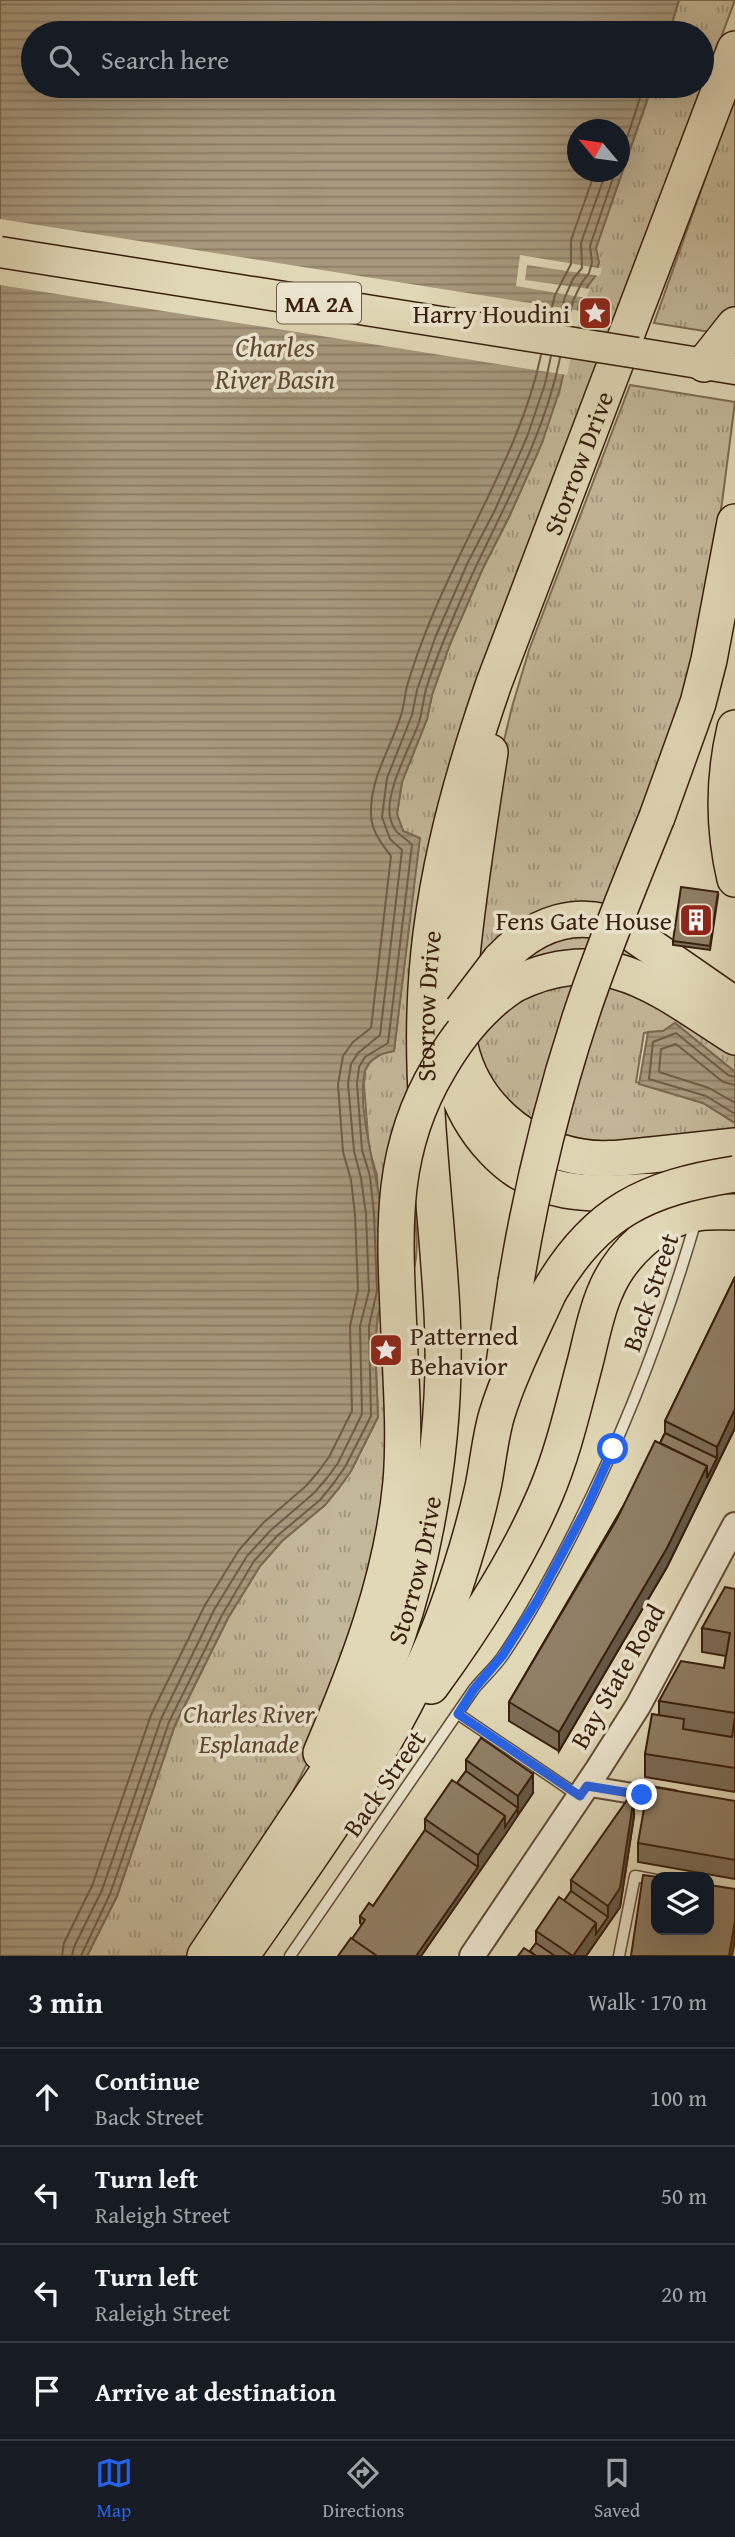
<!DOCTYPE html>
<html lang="en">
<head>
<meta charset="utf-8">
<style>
	:root { --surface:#171b24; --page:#20242c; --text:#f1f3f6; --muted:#9ea1a6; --line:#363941; --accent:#2563eb }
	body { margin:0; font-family:"Gentium Book Plus",serif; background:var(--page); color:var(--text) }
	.controls { position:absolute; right:21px; bottom:21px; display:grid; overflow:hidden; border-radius:14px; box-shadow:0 7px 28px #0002 }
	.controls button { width:63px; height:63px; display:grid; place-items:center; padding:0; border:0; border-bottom:2px solid var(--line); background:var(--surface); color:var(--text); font:35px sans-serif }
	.compass { position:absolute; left:567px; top:119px; width:63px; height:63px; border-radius:50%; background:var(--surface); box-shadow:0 7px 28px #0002; rotate:299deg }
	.stop { position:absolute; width:21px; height:21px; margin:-16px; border:5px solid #2563eb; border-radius:50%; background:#fff }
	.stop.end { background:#2563eb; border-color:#fff; box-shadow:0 2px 7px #0008 }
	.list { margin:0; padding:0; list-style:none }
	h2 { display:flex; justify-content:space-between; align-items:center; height:91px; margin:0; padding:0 28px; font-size:30px }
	h2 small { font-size:23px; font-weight:400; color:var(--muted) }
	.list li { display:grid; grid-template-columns:46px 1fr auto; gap:21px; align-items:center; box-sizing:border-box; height:98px; padding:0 28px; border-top:2px solid var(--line) }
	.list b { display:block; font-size:26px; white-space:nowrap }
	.list p { margin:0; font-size:23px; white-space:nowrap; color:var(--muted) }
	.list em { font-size:23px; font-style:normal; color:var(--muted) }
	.icon { flex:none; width:38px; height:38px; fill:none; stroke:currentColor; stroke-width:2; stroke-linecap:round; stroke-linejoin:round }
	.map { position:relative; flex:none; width:735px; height:1956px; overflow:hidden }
	.search { position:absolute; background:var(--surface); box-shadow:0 7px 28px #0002; left:21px; right:21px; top:21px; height:77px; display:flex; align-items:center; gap:18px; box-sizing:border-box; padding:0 24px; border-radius:38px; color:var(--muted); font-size:26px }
	.sheet { height:483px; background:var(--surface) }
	nav { display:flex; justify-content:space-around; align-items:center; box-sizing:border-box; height:98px; border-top:2px solid var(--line); background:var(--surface); font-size:19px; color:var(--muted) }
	nav a { display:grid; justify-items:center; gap:4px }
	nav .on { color:var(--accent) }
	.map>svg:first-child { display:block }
	.grass { fill:url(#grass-tufts); stroke:#7e6b54; stroke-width:2 }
	.water { fill:url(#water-rules); stroke:#7b6851; stroke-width:2; fill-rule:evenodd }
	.pier { fill:#e1d8b7 }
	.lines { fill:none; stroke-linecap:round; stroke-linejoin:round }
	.shore { stroke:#705c46; stroke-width:2 }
	.service-casing { stroke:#624c38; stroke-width:13 }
	.minor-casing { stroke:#624c38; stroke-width:23 }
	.tertiary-casing { stroke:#624c38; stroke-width:28 }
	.primary-casing { stroke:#381e0e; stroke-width:33 }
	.motorway-casing { stroke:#381e0e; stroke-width:38 }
	.service { stroke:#ece6d0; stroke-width:10 }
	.minor { stroke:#ece6d0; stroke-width:19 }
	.tertiary { stroke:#ece6d0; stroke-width:24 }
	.primary { stroke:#e1d8b7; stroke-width:30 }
	.motorway { stroke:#e1d8b7; stroke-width:35 }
	.primary-bridge-casing { stroke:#381e0e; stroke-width:33; stroke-linecap:butt }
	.motorway-bridge-casing { stroke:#381e0e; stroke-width:38; stroke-linecap:butt }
	.primary-bridge { stroke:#e1d8b7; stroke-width:30 }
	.motorway-bridge { stroke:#e1d8b7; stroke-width:35 }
	.wall { fill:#7c6d58; stroke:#381e0e; stroke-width:2 }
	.shaded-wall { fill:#655947; stroke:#381e0e; stroke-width:2 }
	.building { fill:#907f66; stroke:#381e0e; stroke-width:2 }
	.route { stroke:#2563eb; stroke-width:9 }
	.labels { text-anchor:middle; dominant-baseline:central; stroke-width:7; stroke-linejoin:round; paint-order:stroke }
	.shield { fill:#ece6d0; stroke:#6e5a48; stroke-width:2 }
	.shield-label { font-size:24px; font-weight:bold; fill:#381e0e }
	.poi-label { font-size:26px; fill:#381e0e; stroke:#ece6d0; text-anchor:end }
	.street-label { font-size:26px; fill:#381e0e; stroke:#ece6d0 }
	.park-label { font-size:26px; font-style:italic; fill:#5b4431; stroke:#ece6d0 }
	.water-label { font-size:28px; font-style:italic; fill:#5f4935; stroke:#ece6d0 }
</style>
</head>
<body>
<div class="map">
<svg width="735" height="1956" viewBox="0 0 735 1956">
	<defs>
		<pattern id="grass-tufts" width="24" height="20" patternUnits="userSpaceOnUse" patternTransform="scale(1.75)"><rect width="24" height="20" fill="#c4b89a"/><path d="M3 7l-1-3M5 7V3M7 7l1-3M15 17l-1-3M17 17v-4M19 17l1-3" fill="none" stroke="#a0957c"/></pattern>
		<pattern id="water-rules" width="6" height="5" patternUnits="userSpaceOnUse" patternTransform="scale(1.75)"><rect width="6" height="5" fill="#a8997e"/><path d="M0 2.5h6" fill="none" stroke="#8a7c66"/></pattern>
	</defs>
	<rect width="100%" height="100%" fill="#e1d8b7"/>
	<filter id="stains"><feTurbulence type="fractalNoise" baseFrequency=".00286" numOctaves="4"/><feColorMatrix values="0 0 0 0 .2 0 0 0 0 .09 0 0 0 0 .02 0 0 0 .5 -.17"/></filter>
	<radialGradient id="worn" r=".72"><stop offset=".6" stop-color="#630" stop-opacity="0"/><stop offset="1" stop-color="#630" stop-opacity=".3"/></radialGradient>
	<g class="grass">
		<path d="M679,0H735L512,601L411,1185C415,1220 423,1254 408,1287L384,1521L325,1728L282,1813L189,1956H87L117,1896L175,1725L228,1618L260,1566L282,1541L325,1505L339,1488L351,1471L378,1417L375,1344L378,1314L383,1302L377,1175L369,1149L364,1085L365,1070L371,1061L383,1053L394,1051L419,839L403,831L397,814L402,782L427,719L432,695L450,644L483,568L509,517L542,443L577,310L590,282L596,248L652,86H702V33H669Z"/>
		<path d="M735,95V336L654,323Z"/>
		<path d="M630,385L735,402L722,503L699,637L624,941L735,1015V1072L675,1023L663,1031L644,1033L636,1082L703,1103L735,1123V1194L702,1185L555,1178L558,1167L606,1146L541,1133L489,1086L473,1047L471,941L501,753L512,707L529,650Z"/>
	</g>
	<g class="water">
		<path d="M0,0H679L669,33H33V86H652L596,248L599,262L596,275L587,287L579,304L560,389L542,443L509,517L483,568L450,644L432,695L427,719L402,782L397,814L403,831L420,838L394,1051C382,1053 369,1058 365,1071C356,1107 377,1172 381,1210C384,1240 382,1271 383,1302L378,1314L375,1344L378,1417L351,1471L339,1488L325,1505L282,1541L260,1566L228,1618L175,1725L117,1896L87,1956H0ZM578,130H620V172H578Z"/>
		<path d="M675,1023L735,1072V1123L703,1103L639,1084L648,1032L663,1031Z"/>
	</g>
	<g class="pier">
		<path d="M0,219L581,311L567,375L0,285Z"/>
		<path d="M520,255L598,268H602L600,276L527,265L525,280L590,289L586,298L516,286Z"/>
	</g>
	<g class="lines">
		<g class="shore">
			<path d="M620,159L644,86"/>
			<path d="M548,322L555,295L571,264V240L595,172"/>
			<path d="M558,324L565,297L573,279L582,268L581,243L606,172"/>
			<path d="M567,325L573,301L581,284L589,273L592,263L590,246L615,172"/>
			<path d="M735,1077L728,1075L676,1033L653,1042L649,1079L706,1096L735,1114"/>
			<path d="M735,1085L723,1082L676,1044L661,1049L659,1072L709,1088L735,1103"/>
			<path d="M62,1956L64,1943L92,1886L151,1715L205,1605L239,1550L263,1523L306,1486L318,1472L329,1457L352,1411L350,1326L358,1290L355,1215L351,1180L343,1152L338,1084L343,1056L353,1042L371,1028L391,856C382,844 371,831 371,814C370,776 392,747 402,712C404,704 405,695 407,686C420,642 439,598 459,557C490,491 526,427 541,355"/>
			<path d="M72,1956L74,1947L102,1890L161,1719L214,1610L247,1556L271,1530L314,1493L327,1478L338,1463L362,1414L360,1326L369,1291L366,1214L361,1178L354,1151L348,1084L351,1064L358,1053L380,1035L402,850L390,839L382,817L387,778L412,715L417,690L435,638L468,562L495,510L527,437L545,384L551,356"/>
			<path d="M81,1956L110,1894L169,1722L222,1615L254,1561L277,1536L320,1500L333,1484L345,1467L371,1416L369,1326L377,1291L374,1214L370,1176L362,1150L357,1084L359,1067L365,1057L388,1043L412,845C402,833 395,837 390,817C385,792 409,749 418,725C422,714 423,701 426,689C435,660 447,632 459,604C494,522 542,446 560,358"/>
		</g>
		<g class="service-casing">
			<g id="service">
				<path d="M458,1714L579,1796"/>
				<path d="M290,1956L474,1689C483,1678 494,1668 502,1657C525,1624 545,1587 564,1551C619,1446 663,1334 696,1220"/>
				<path d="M619,1956L635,1876L656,1880"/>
			</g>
		</g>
		<g class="minor-casing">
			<path id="minor" d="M587,1786L672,1800"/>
		</g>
		<g class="tertiary-casing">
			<path id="tertiary" d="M472,1956L598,1769L638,1706L735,1525"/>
		</g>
		<g class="primary-casing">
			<path id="primary" d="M637,353L735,369"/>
		</g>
		<g class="motorway-casing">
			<g id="motorway">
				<path d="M704,364L735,325"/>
				<path d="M735,728C723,779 723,828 735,879"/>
				<path d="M490,752C480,816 470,881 463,946C460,979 454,1014 460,1046C473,1105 524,1148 582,1157C605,1161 628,1157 651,1155C679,1152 707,1149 735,1146"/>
				<path d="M657,817L698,703L709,660L735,522"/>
				<path d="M500,960C535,923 579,907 627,930L735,1005"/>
				<path d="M513,985C606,939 659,989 735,1037"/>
				<path d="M453,1078C468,1131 509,1180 565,1190C598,1196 634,1191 668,1191"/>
				<path d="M504,1364L516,1282"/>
				<path d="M431,1686C474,1627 516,1563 545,1495C563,1453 573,1408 585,1363C591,1340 595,1315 605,1292C620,1255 657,1219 698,1213C710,1211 723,1212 735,1212"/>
				<path d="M321,1753C358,1666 392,1578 401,1482C405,1433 401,1382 399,1333"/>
				<path id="s1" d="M205,1956L357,1728C421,1613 449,1442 442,1312C437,1212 422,1112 425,1012C428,898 457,790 494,683L735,49"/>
				<path d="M241,1956C317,1846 401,1736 447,1609C461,1570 474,1528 483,1487C488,1463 490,1437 497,1414C510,1372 531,1332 549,1292"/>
			</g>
		</g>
		<use href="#service" class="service"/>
		<use href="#minor" class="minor"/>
		<use href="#tertiary" class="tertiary"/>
		<use href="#primary" class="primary"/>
		<use href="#motorway" class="motorway"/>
		<g class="primary-bridge-casing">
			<path id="primary-bridge" d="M0,252L637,353"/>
		</g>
		<g class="motorway-bridge-casing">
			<g id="motorway-bridge">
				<path d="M462,1010L500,960"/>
				<path d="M516,1282C531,1190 553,1100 582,1012C604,946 631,881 657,817"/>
				<path d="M549,1292C595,1212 646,1188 735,1174"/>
				<path d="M399,1333C395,1236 387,1155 439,1068C458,1035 481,1006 513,985"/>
			</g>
		</g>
		<use href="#primary-bridge" class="primary-bridge"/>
		<use href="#motorway-bridge" class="motorway-bridge"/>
	</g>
	<g class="wall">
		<path d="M718,896L710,950L673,945V941Z"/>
		<path d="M735,1277V1428L667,1567L559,1751L509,1721V1702L660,1443L665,1433V1421Z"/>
		<path d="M735,1589V1792L645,1777V1754L659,1715V1701L724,1668L726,1656L702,1652V1628Z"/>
		<path d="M466,1760L533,1793L421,1956L352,1939L362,1925L360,1923V1916L373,1906L425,1830V1819L457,1783L466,1771Z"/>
		<path d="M735,1801V1879L638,1862V1843Z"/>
		<path d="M634,1816L620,1907L586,1956H518L530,1951L536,1943V1931L564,1901L571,1891V1880Z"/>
	</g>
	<g class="shaded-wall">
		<path d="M735,1409V1428L667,1567L559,1751V1732L707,1466L717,1458V1447Z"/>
		<path d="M533,1774V1793L518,1815V1796Z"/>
		<path d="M634,1797V1816L620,1907L586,1956H573L596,1923L608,1917V1906Z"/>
		<path d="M518,1808V1815L505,1835L421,1956H416L478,1867V1855L505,1816Z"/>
		<path d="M735,1921V1940L732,1956H729Z"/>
	</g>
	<g class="building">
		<path d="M681,887L718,892L710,946L673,941Z"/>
		<path d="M735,1277V1409L717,1447L665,1421Z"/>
		<path d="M665,1433L717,1458L707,1478V1466L660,1443Z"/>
		<path d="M655,1441L707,1466L667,1548L559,1732L509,1702L617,1519Z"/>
		<path d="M725,1587L735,1589V1713L659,1701L681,1661L724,1668L730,1633L702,1628Z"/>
		<path d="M652,1714L684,1719L683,1729L732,1737L735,1717V1768L645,1754Z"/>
		<path d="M481,1738L533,1774L518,1796L466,1760Z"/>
		<path d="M466,1771L518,1808L505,1827V1816L457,1783Z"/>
		<path d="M452,1780L505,1816L478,1855L425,1819Z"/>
		<path d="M648,1786L735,1801V1860L638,1843Z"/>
		<path d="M632,1793L634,1797L620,1888L608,1906L571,1880Z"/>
		<path d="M425,1830L478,1867L416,1956H377L352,1939L365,1920L360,1916L369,1903L373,1906Z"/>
		<path d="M643,1875L658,1877H656V1930H709V1885L735,1889V1921L729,1956H631Z"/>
		<path d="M571,1891L608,1917L596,1934V1923L564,1901Z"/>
		<path d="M559,1897L596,1923L573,1956L536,1931Z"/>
		<path d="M351,1938L377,1956H338Z"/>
		<path d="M536,1943L555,1956H536L530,1951Z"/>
		<path d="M524,1948L536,1956H518Z"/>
	</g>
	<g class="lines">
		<path class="route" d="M613,1449L586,1509L537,1601L503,1655L474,1689L458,1714L580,1796L587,1786L642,1795"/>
	</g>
	<defs>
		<g id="sight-square" transform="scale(1.75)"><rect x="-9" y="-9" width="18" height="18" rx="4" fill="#8f2418" stroke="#ece6d0"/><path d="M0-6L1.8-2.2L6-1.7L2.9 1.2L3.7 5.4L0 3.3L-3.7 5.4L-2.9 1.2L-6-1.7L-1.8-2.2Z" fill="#fff"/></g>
		<g id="building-square" transform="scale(1.75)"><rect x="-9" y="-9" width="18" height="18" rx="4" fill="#8f2418" stroke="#ece6d0"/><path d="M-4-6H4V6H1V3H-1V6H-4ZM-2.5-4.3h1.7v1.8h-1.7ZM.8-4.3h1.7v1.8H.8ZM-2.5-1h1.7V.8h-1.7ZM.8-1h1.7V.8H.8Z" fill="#fff"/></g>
	</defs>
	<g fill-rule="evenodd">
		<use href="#sight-square" x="595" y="313"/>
		<use href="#building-square" x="696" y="920"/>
		<use href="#sight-square" x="386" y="1350"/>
	</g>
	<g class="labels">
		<rect class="shield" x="277" y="282.5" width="84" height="41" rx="5"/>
		<g class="shield-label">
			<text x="319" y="303">MA 2A</text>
		</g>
		<g class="poi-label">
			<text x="570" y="313">Harry Houdini</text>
			<text x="672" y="920">Fens Gate House</text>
			<text x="410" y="1335" text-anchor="start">Patterned<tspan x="410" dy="30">Behavior</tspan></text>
		</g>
		<g class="street-label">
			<text stroke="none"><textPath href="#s1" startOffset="1577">Storrow Drive</textPath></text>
			<text stroke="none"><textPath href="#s1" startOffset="1010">Storrow Drive</textPath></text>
			<text transform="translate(650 1292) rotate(-71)">Back Street</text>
			<text stroke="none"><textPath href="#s1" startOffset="443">Storrow Drive</textPath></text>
			<text transform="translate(617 1676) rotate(-60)">Bay State Road</text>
			<text transform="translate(384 1783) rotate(-55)">Back Street</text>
		</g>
		<g class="park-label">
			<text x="249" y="1713">Charles River<tspan x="249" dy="30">Esplanade</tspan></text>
		</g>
		<g class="water-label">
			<text x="275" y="346">Charles<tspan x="275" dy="32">River Basin</tspan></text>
		</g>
	</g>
	<rect width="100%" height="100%" filter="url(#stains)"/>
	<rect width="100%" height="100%" fill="url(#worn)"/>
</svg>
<div class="controls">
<button><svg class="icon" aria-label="layers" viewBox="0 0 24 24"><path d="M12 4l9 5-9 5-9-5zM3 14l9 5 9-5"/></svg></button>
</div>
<svg class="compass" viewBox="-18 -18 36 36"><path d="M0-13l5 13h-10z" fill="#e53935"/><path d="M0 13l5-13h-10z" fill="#9ea1a6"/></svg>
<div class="stop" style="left:613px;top:1449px"></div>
<div class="stop end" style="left:642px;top:1795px"></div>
<div class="search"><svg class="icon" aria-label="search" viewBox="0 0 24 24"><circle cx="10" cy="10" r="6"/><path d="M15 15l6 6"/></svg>Search here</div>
</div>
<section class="sheet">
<h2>3 min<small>Walk · 170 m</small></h2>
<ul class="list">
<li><svg class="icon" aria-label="ahead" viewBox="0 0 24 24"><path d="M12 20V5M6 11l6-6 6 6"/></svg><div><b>Continue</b><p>Back Street</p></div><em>100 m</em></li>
<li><svg class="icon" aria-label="left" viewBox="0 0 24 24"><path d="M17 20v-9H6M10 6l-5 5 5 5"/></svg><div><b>Turn left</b><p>Raleigh Street</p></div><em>50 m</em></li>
<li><svg class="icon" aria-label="left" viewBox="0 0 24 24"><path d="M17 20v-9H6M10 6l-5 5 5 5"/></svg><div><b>Turn left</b><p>Raleigh Street</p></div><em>20 m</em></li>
<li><svg class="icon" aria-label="arrive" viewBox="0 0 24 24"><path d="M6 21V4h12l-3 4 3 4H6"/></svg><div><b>Arrive at destination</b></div></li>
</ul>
</section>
<nav>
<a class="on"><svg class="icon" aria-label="map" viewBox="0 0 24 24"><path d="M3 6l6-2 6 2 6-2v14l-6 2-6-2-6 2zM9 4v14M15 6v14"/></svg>Map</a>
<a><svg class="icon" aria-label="directions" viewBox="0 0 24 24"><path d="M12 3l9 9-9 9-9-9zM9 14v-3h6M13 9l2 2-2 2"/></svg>Directions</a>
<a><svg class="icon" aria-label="saved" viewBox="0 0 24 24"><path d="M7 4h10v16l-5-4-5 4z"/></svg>Saved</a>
</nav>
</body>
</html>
